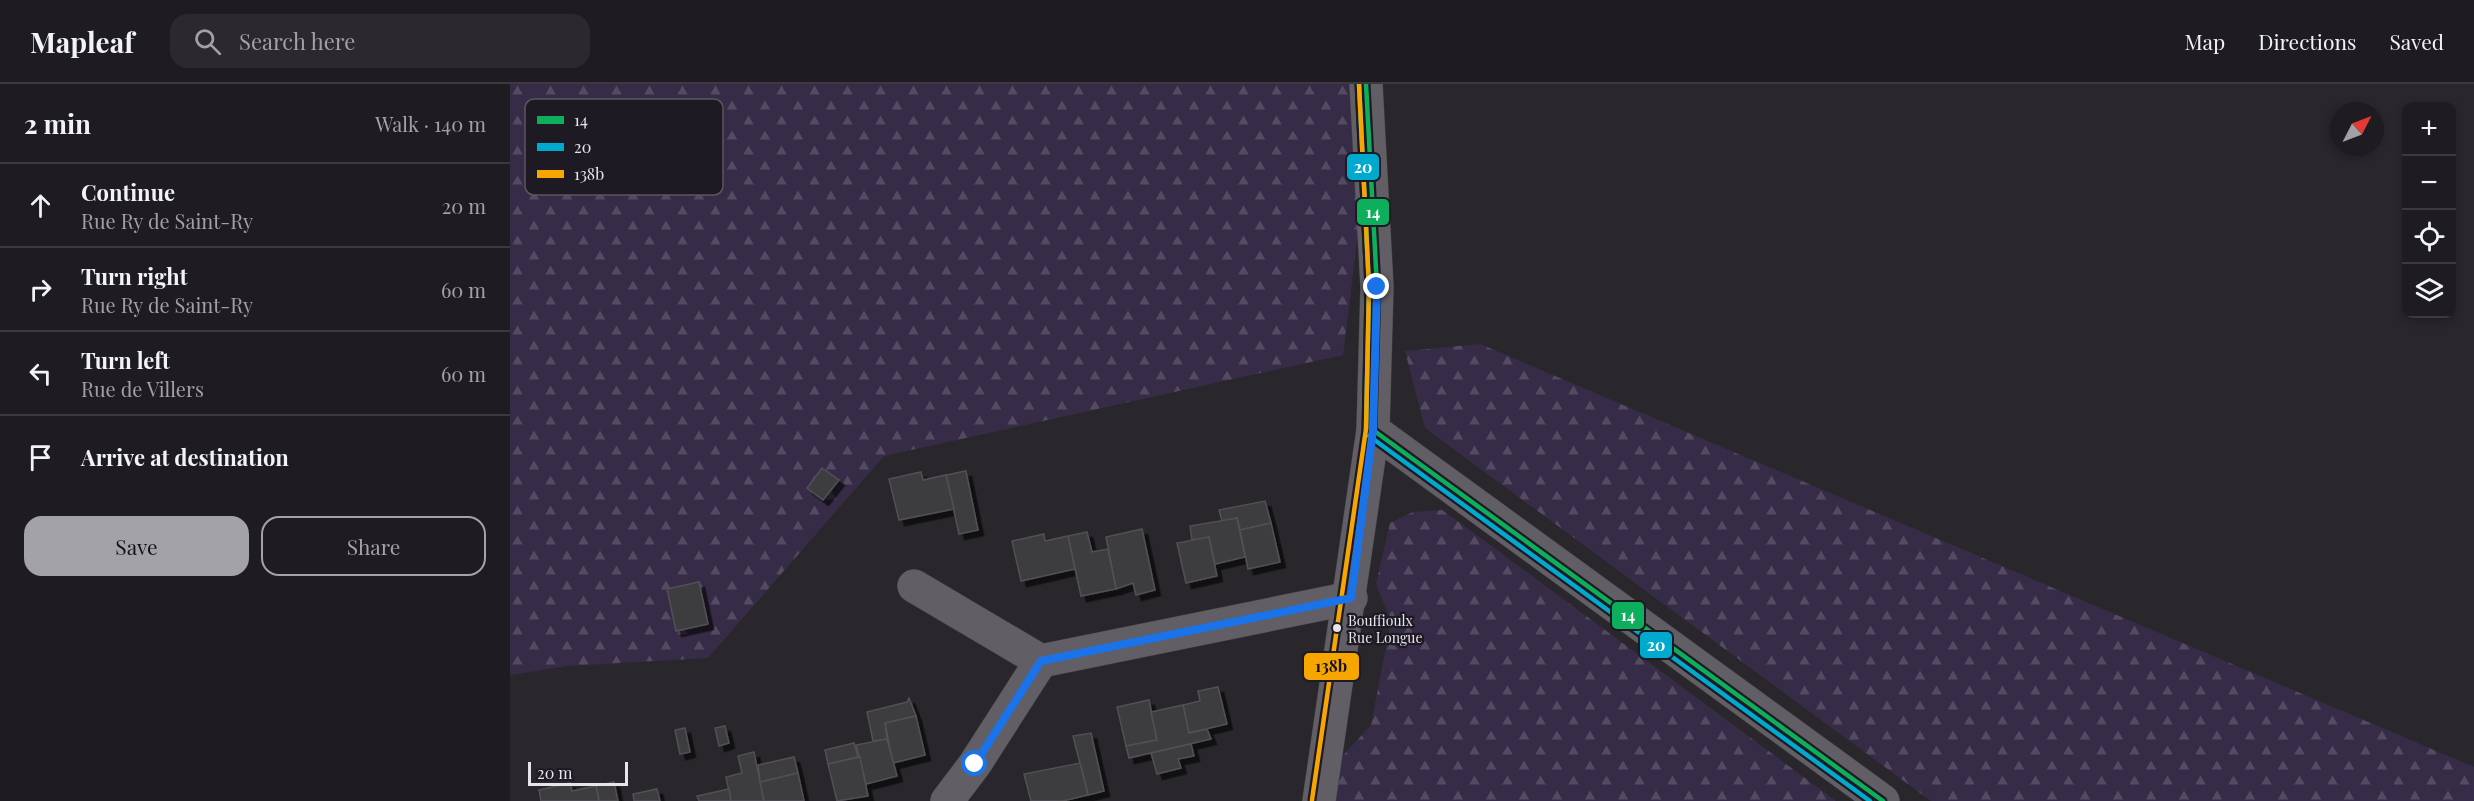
<!DOCTYPE html>
<html lang="en">
<head>
<meta charset="utf-8">
<style>
	:root { --surface:#1f1c21; --page:#2c292e; --text:#f1f3f6; --muted:#a1a1a5; --line:#3c3a3f; --accent:#a4a2a9 }
	body { margin:0; font-family:"Playfair Display",serif; background:var(--page); color:var(--text) }
	.controls { position:absolute; right:18px; top:18px; display:grid; overflow:hidden; border-radius:12px; box-shadow:0 3px 9px #0003 }
	.controls button { width:54px; height:54px; display:grid; place-items:center; padding:0; border:0; border-bottom:2px solid var(--line); background:var(--surface); color:var(--text); font:30px sans-serif }
	.compass { position:absolute; left:1820px; top:18px; width:54px; height:54px; border-radius:50%; background:var(--surface); box-shadow:0 3px 9px #0003; rotate:48deg }
	.scale { position:absolute; left:18px; bottom:15px; width:100px; box-sizing:border-box; padding-left:6px; border:3px solid #e7e4ec; border-top:0; font-size:16px; line-height:21px; white-space:nowrap; color:#e7e4ec; -webkit-text-stroke:4px #1e1a24; paint-order:stroke }
	.stop { position:absolute; width:18px; height:18px; margin:-14px; border:4px solid #1a73e8; border-radius:50%; background:#fff }
	.stop.end { background:#1a73e8; border-color:#fff; box-shadow:0 2px 6px #0008 }
	.list { margin:0; padding:0; list-style:none }
	h2 { display:flex; justify-content:space-between; align-items:center; height:78px; margin:0; padding:0 24px; font-size:26px }
	h2 small { font-size:20px; font-weight:400; color:var(--muted) }
	.list li { display:grid; grid-template-columns:39px 1fr auto; gap:18px; align-items:center; box-sizing:border-box; height:84px; padding:0 24px; border-top:2px solid var(--line) }
	.list b { display:block; font-size:22px; white-space:nowrap }
	.list p { margin:0; font-size:20px; white-space:nowrap; color:var(--muted) }
	.list em { font-size:20px; font-style:normal; color:var(--muted) }
	.actions { display:flex; gap:12px; padding:18px 24px }
	.actions a { flex:1; padding:14px 0; border:2px solid var(--accent); border-radius:18px; text-align:center; font-size:21px; color:var(--accent) }
	.actions .main { background:var(--accent); color:#111 }
	.icon { flex:none; width:33px; height:33px; fill:none; stroke:currentColor; stroke-width:2; stroke-linecap:round; stroke-linejoin:round }
	.map { position:relative; flex:none; width:1964px; height:717px; overflow:hidden }
	header { display:flex; align-items:center; gap:36px; box-sizing:border-box; height:84px; padding:0 30px; background:var(--surface); border-bottom:2px solid var(--line) }
	header strong { font-size:28px }
	nav { display:flex; gap:33px; margin-inline-start:auto; font-size:21px }
	.search { width:420px; height:54px; background:var(--page); display:flex; align-items:center; gap:15px; box-sizing:border-box; padding:0 21px; border-radius:18px; color:var(--muted); font-size:22px }
	main { display:flex }
	aside { flex:1; background:var(--surface) }
	.map>svg:first-child { display:block }
	.forest { fill:url(#forest-firs) }
	.building { fill:#3e3c41; stroke:#525055; stroke-width:1.5; filter:url(#shadow) }
	.lines { fill:none; stroke-linecap:round; stroke-linejoin:round }
	.minor-casing { stroke:#444146; stroke-width:34 }
	.tertiary-casing { stroke:#444146; stroke-width:34 }
	.minor { stroke:#615f65; stroke-width:33 }
	.tertiary { stroke:#615f65; stroke-width:33 }
	.bus-1-casing { stroke:#1e1a24; stroke-width:9 }
	.bus-2-casing { stroke:#1e1a24; stroke-width:9 }
	.bus-3-casing { stroke:#1e1a24; stroke-width:9 }
	.bus-1 { stroke:#0daf5c; stroke-width:4.5 }
	.bus-2 { stroke:#00a9ce; stroke-width:4.5 }
	.bus-3 { stroke:#f7a600; stroke-width:4.5 }
	.route { stroke:#1a73e8; stroke-width:8 }
	.bus-dot { fill:#e7e4ec; stroke:#1e1a24; stroke-width:2 }
	.labels { text-anchor:middle; dominant-baseline:central; stroke-width:4.5; stroke-linejoin:round; paint-order:stroke }
	.bus-label { font-size:14px; fill:#e7e4ec; stroke:#1e1a24; text-anchor:start }
	.key { fill:#1e1a24; stroke:#5a5760; stroke-width:1.5 }
	.key-label { font-size:16px; fill:#e7e4ec }
	.line-badge { stroke:#1e1a24; stroke-width:2 }
	.badge-label { font-size:16px; text-anchor:middle; font-weight:bold; fill:#fff }
	.pale-badge-label { font-size:16px; text-anchor:middle; font-weight:bold; fill:#111 }
</style>
</head>
<body>
<header>
<strong>Mapleaf</strong>
<div class="search"><svg class="icon" aria-label="search" viewBox="0 0 24 24"><circle cx="10" cy="10" r="6"/><path d="M15 15l6 6"/></svg>Search here</div>
<nav><a>Map</a><a>Directions</a><a>Saved</a></nav>
</header>
<main>
<aside>
<h2>2 min<small>Walk · 140 m</small></h2>
<ul class="list">
<li><svg class="icon" aria-label="ahead" viewBox="0 0 24 24"><path d="M12 20V5M6 11l6-6 6 6"/></svg><div><b>Continue</b><p>Rue Ry de Saint-Ry</p></div><em>20 m</em></li>
<li><svg class="icon" aria-label="right" viewBox="0 0 24 24"><path d="M7 20v-9h11M14 6l5 5-5 5"/></svg><div><b>Turn right</b><p>Rue Ry de Saint-Ry</p></div><em>60 m</em></li>
<li><svg class="icon" aria-label="left" viewBox="0 0 24 24"><path d="M17 20v-9H6M10 6l-5 5 5 5"/></svg><div><b>Turn left</b><p>Rue de Villers</p></div><em>60 m</em></li>
<li><svg class="icon" aria-label="arrive" viewBox="0 0 24 24"><path d="M6 21V4h12l-3 4 3 4H6"/></svg><div><b>Arrive at destination</b></div></li>
</ul>
<div class="actions"><a class="main">Save</a><a>Share</a></div>
</aside>
<div class="map">
<svg width="1964" height="717" viewBox="0 0 1964 717">
	<defs>
		<pattern id="forest-firs" width="22" height="20" patternUnits="userSpaceOnUse" patternTransform="scale(1.5)"><rect width="22" height="20" fill="#372c47"/><path d="M5 1l3.5 6h-7zM16 11l3.5 6h-7z" fill="#544a62"/></pattern>
		<filter id="shadow"><feDropShadow dx="5.5" dy="5.5" stdDeviation="0" flood-color="#0009"/></filter>
	</defs>
	<rect width="100%" height="100%" fill="#29262c"/>
	<g class="forest">
		<path d="M0,0H847L859,58L833,271L374,372L198,574L57,582L0,591Z"/>
		<path d="M970,260L1964,683V717H1421L915,344L895,267Z"/>
		<path d="M932,426L968,452L1326,717H824L830,675L861,641L881,537L866,500L880,439L903,428Z"/>
	</g>
	<g class="building">
		<path d="M312,384L329,396L313,416L297,404Z"/>
		<path d="M456,387L468,446L449,450L436,391Z"/>
		<path d="M411,388L413,396L436,391L444,425L389,436L379,395Z"/>
		<path d="M755,417L761,439L730,446L727,434L712,437L709,426Z"/>
		<path d="M727,434L735,473L705,480L699,453L682,456L680,442Z"/>
		<path d="M761,439L770,478L738,485L730,446Z"/>
		<path d="M632,445L645,506L626,511L623,499L606,505L596,453Z"/>
		<path d="M577,448L582,468L598,465L606,505L571,512L558,452Z"/>
		<path d="M534,450L535,457L558,452L565,485L511,497L502,457Z"/>
		<path d="M699,453L707,492L676,499L667,459Z"/>
		<path d="M189,498L198,540L166,547L157,505Z"/>
		<path d="M708,603L717,640L679,649L673,621L690,617L688,607Z"/>
		<path d="M399,614L406,632L375,639L377,655L363,657L357,628L397,618Z"/>
		<path d="M639,616L647,656L616,662L607,623Z"/>
		<path d="M673,621L679,649L697,645L701,655L619,674L616,662L647,656L641,628Z"/>
		<path d="M406,632L415,671L383,679L375,639Z"/>
		<path d="M215,642L219,659L209,662L205,644Z"/>
		<path d="M175,644L180,668L170,670L165,646Z"/>
		<path d="M581,649L594,707L578,711L563,652Z"/>
		<path d="M377,655L387,692L356,700L346,661Z"/>
		<path d="M344,659L348,673L318,680L315,666Z"/>
		<path d="M681,660L684,672L668,675L671,684L647,690L641,669Z"/>
		<path d="M244,668L254,717H221L216,693L232,689L228,672Z"/>
		<path d="M284,673L288,689L250,698L248,681Z"/>
		<path d="M350,673L358,712L327,717L318,680Z"/>
		<path d="M570,679L578,711L553,717H521L514,690Z"/>
		<path d="M288,689L294,717H254L250,698Z"/>
		<path d="M104,698L108,717H89L86,702Z"/>
		<path d="M60,699L62,707L86,702L89,717H31L29,706Z"/>
		<path d="M147,705L150,717H124L123,710Z"/>
		<path d="M219,705L221,717H189L187,712Z"/>
	</g>
	<g class="lines">
		<g class="minor-casing">
			<g id="minor">
				<path d="M404,502L531,577L841,514"/>
				<path d="M437,717L465,680L531,577"/>
			</g>
		</g>
		<g class="tertiary-casing">
			<g id="tertiary">
				<path d="M863,346L1373,717"/>
				<path d="M809,717L863,346L867,203L856,0"/>
			</g>
		</g>
		<use href="#minor" class="minor"/>
		<use href="#tertiary" class="tertiary"/>
		<g class="bus-1-casing">
			<g id="bus-1">
				<path d="M856,0L867,203L863,346"/>
				<path d="M863,346L1373,717"/>
			</g>
		</g>
		<g class="bus-2-casing">
			<g id="bus-2">
				<path d="M849,0L859,203L856,346"/>
				<path d="M859,352L1360,717"/>
			</g>
		</g>
		<g class="bus-3-casing">
			<path id="bus-3" d="M802,716L856,345L859,203L849,0"/>
		</g>
		<use href="#bus-1" class="bus-1"/>
		<use href="#bus-2" class="bus-2"/>
		<use href="#bus-3" class="bus-3"/>
	</g>
	<g class="lines">
		<path class="route" d="M465,680L531,577L841,514L863,346L867,203"/>
	</g>
	<circle class="bus-dot" cx="827" cy="544" r="5"/>
	<g class="labels">
		<g class="bus-label">
			<text x="838" y="536">Bouffioulx<tspan x="838" dy="17">Rue Longue</tspan></text>
		</g>
	</g>
	<rect x="15" y="15" width="198" height="96" rx="9" class="key"/>
	<rect x="27" y="32" width="27" height="8" fill="#0daf5c"/>
	<rect x="27" y="59" width="27" height="8" fill="#00a9ce"/>
	<rect x="27" y="86" width="27" height="8" fill="#f7a600"/>
	<g class="key-label">
		<text x="64" y="42">14</text>
		<text x="64" y="69">20</text>
		<text x="64" y="96">138b</text>
	</g>
	<g class="line-badge">
		<rect x="836" y="69" width="34" height="28" rx="6" fill="#00a9ce"/>
		<rect x="846" y="114" width="34" height="28" rx="6" fill="#0daf5c"/>
		<rect x="1101" y="517" width="34" height="29" rx="6" fill="#0daf5c"/>
		<rect x="1129" y="547" width="34" height="28" rx="6" fill="#00a9ce"/>
		<rect x="793" y="568" width="57" height="29" rx="6" fill="#f7a600"/>
	</g>
	<g class="badge-label">
		<text x="853" y="89">20</text>
		<text x="863" y="134">14</text>
		<text x="1118" y="537">14</text>
		<text x="1146" y="567">20</text>
	</g>
	<g class="pale-badge-label">
		<text x="821" y="588">138b</text>
	</g>
</svg>
<div class="controls">
<button>+</button>
<button>−</button>
<button><svg class="icon" aria-label="locate" viewBox="0 0 24 24"><circle cx="12" cy="12" r="6"/><path d="M12 2v4M12 18v4M2 12h4M18 12h4"/></svg></button>
<button><svg class="icon" aria-label="layers" viewBox="0 0 24 24"><path d="M12 4l9 5-9 5-9-5zM3 14l9 5 9-5"/></svg></button>
</div>
<svg class="compass" viewBox="-18 -18 36 36"><path d="M0-13l5 13h-10z" fill="#e53935"/><path d="M0 13l5-13h-10z" fill="#a1a1a5"/></svg>
<div class="scale">20 m</div>
<div class="stop" style="left:465px;top:680px"></div>
<div class="stop end" style="left:867px;top:203px"></div>
</div>
</main>
</body>
</html>
